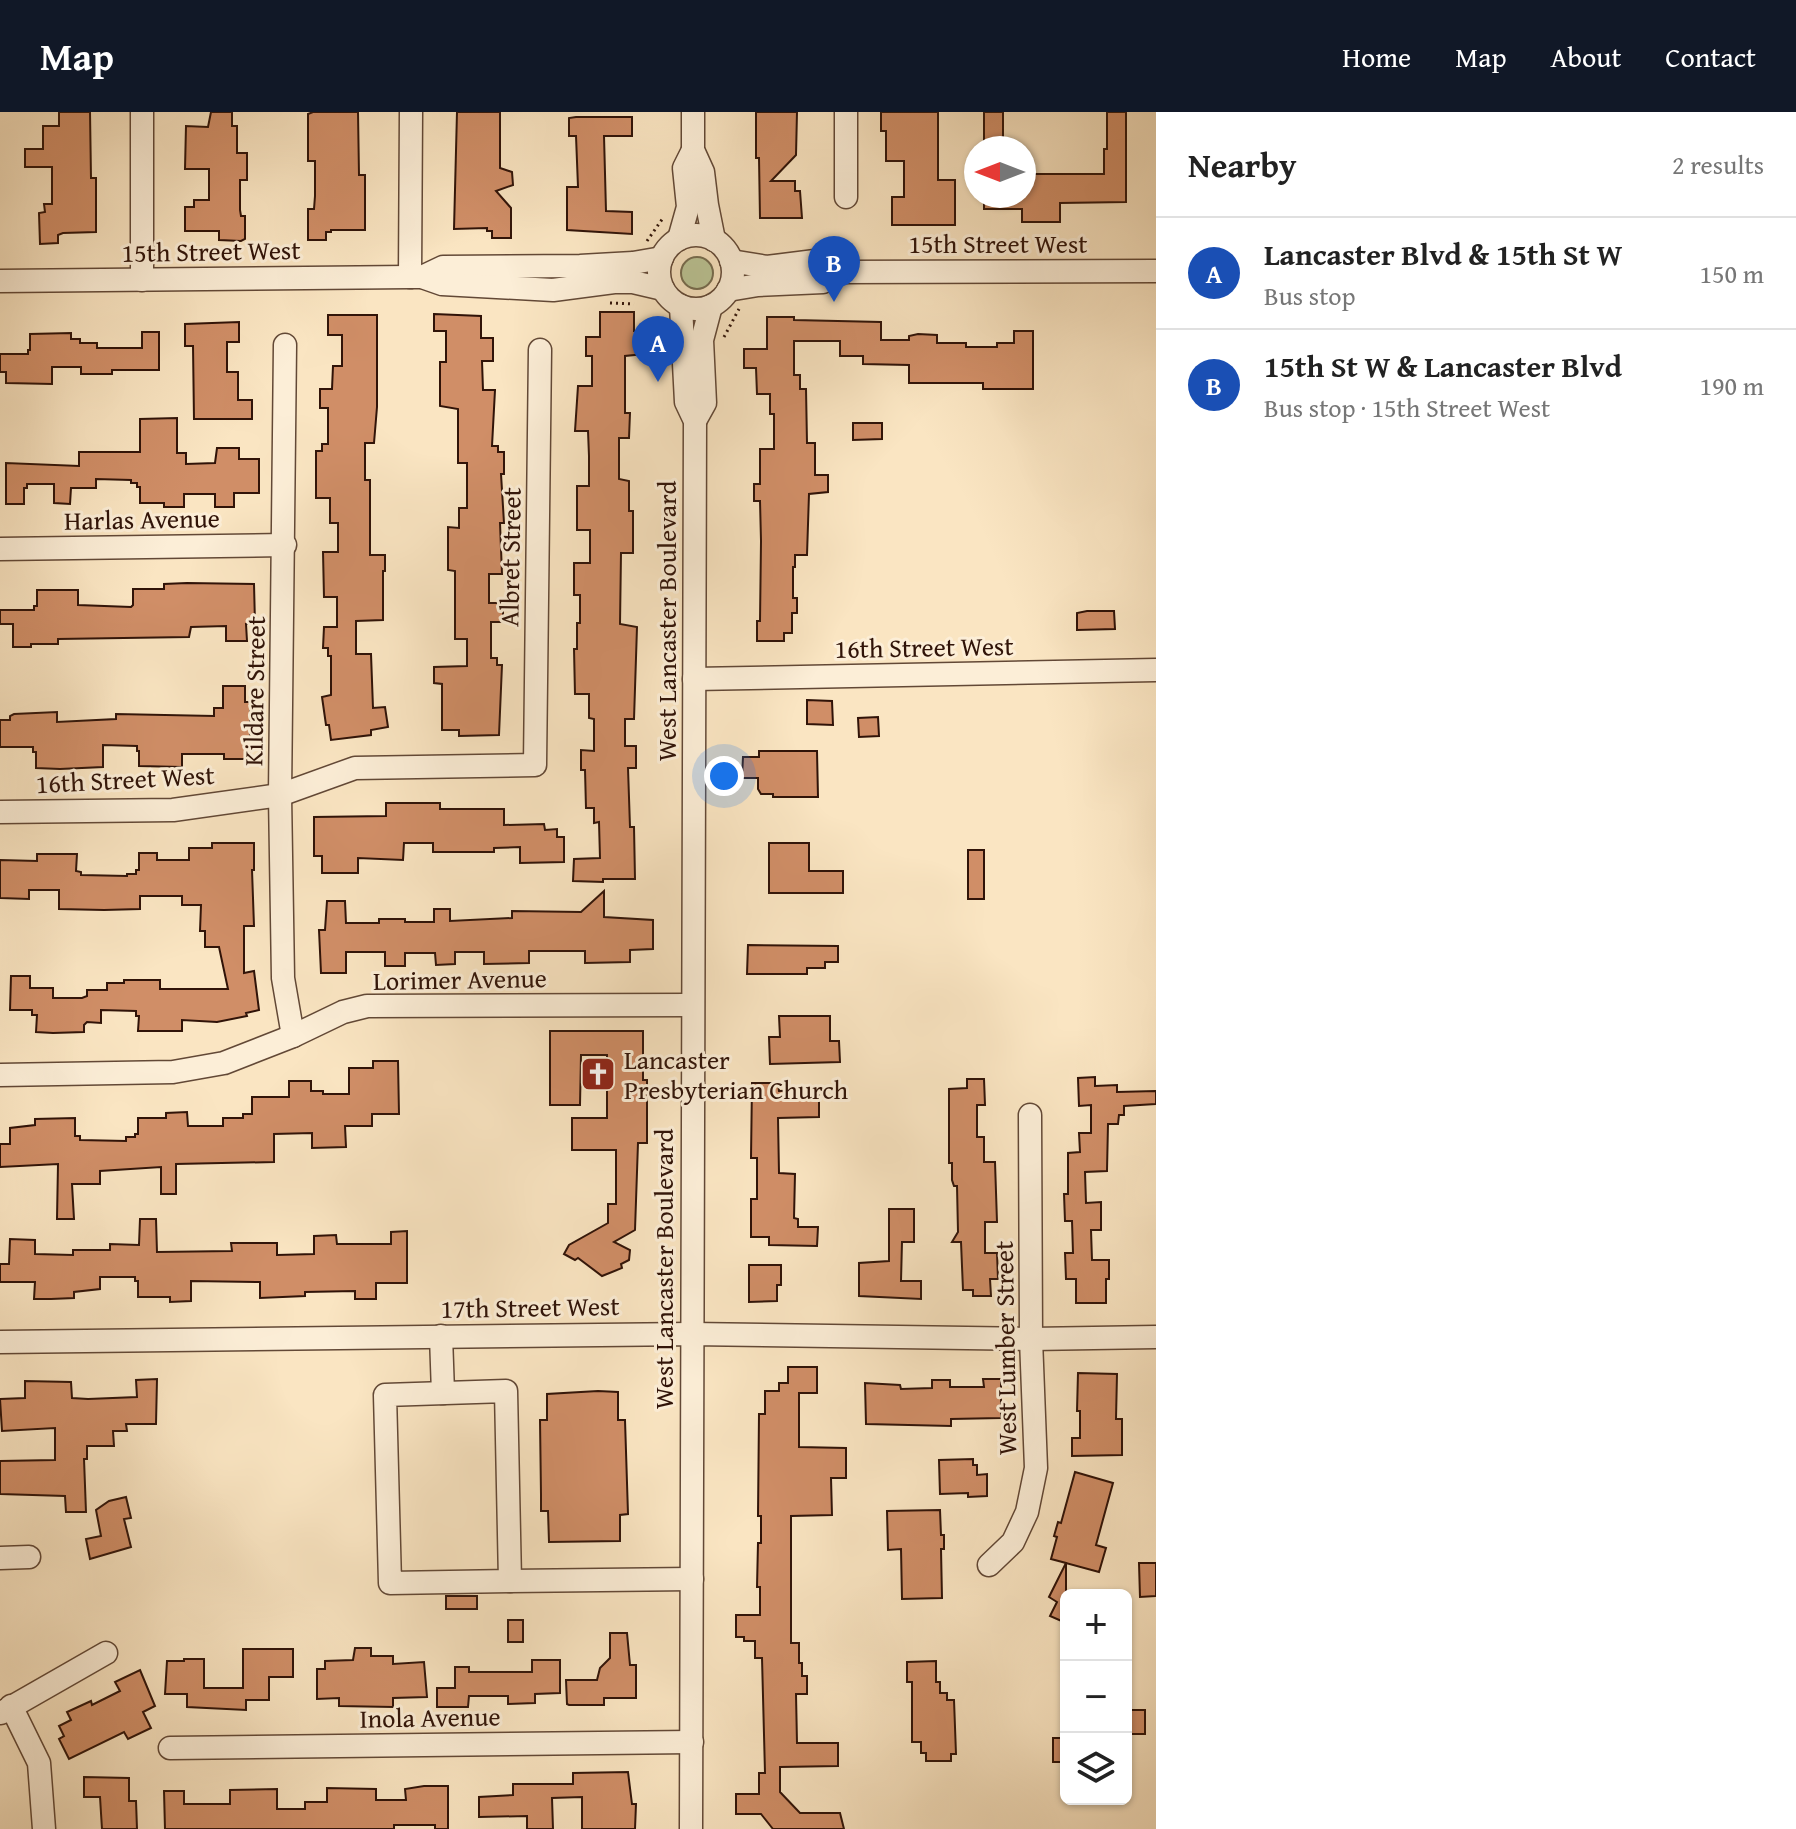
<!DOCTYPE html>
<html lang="en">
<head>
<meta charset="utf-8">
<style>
	:root { --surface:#fff; --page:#f2f2f2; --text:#222; --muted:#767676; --line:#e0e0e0; --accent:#111827 }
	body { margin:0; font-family:"Gentium Book Plus",serif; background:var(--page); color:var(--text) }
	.controls { position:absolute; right:24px; bottom:24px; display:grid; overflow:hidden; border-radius:12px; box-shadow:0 2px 6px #0004 }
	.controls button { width:72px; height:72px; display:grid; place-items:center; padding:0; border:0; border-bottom:2px solid var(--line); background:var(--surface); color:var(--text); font:40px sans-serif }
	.compass { position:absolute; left:964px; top:24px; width:72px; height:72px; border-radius:50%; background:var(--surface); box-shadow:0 2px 6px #0004; rotate:270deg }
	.you { position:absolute; left:724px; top:664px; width:28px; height:28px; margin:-20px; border:6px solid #fff; border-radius:50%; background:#1a73e8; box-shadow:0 0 0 12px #1a73e833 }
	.badge { display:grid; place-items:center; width:52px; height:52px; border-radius:50%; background:var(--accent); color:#fff; font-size:26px; font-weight:700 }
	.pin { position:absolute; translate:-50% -66px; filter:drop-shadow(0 2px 4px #0008) }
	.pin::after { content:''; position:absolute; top:42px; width:28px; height:24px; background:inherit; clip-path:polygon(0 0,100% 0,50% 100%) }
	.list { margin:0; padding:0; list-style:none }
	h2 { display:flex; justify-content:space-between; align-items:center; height:104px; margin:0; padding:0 32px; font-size:34px }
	h2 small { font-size:26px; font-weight:400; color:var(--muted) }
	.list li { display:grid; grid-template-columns:52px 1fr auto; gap:24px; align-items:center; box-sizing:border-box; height:112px; padding:0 32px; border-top:2px solid var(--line) }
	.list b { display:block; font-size:30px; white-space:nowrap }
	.list p { margin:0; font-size:26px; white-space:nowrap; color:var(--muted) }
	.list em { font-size:26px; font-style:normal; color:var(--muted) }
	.icon { flex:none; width:44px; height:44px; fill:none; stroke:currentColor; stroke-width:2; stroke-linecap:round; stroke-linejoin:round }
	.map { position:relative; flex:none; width:1156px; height:1717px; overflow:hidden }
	header { display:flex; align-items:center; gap:48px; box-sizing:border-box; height:112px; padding:0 40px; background:var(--accent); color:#fff }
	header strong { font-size:38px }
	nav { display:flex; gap:44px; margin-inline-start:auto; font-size:28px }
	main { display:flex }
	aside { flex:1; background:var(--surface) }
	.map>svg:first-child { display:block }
	.green { fill:#bbc596; stroke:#766c4f; stroke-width:2 }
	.building { fill:#d08e67; stroke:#301308; stroke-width:2 }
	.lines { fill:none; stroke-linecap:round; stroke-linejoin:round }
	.minor-casing { stroke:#624836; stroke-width:25 }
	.path { stroke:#301308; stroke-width:3; stroke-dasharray:2 4; stroke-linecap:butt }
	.minor { stroke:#fceed7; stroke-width:22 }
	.labels { text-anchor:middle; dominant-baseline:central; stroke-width:6; stroke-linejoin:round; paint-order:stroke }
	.street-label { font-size:26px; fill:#301308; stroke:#fceed7 }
	.poi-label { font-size:26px; fill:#301308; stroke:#fceed7; text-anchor:start }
</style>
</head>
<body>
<header>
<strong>Map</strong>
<nav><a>Home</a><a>Map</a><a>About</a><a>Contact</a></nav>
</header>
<main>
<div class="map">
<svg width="1156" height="1717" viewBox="0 0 1156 1717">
	<rect width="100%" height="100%" fill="#fae5c2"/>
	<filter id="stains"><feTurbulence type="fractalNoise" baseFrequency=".0025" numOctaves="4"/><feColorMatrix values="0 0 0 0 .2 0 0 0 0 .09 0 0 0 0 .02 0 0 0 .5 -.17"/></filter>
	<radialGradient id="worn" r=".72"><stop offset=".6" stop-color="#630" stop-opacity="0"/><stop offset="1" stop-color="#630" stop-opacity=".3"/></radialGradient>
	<circle class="green" cx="697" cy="161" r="16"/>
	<g class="building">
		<path d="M59,0H90L91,66H96V120L63,121L58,123V131L40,132L39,101L45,100L44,92H52V55H25V37H43V14H59Z"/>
		<path d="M211,0H232V14H237V41H247V68H240V98L241,104H245V127L241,129L219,128V119H185V95H194V88H209V57H185L186,14L208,15Z"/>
		<path d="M313,0H358L359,63H365V118H331V120H326V128H308V97H314L315,84V49H308V2Z"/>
		<path d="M457,0H500V56L512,60L513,73L496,79L511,96V126H492V119H487V116L454,117Z"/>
		<path d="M756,0H797L796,43L771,69H795V79H800L802,106H760L759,46H756Z"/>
		<path d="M881,0H938V68H955V113H892V85H904V49H886V19H881Z"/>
		<rect x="984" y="0" width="19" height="33"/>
		<path d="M1107,0H1126V90L1060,91V110H1022V97H984V84H1024V62H1104V37H1107Z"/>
		<path d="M576,5H632V24H604L606,99L632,100V122L567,118V75H578L576,24H569V6Z"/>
		<path d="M600,200H634V219L644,220V242L625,244V301H630L629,326H619V367L629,369V399H633V441H621L620,512L637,515L634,607H625V634H636V656H628L630,715H634L635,767H603V770L573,769L574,747L600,746L599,710L594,711V696H586L585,658H581V638L594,639V607L589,606V582H575L574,537H577V511H580V483H574V451H590V418H577V374H589V344L588,319H575L578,274H592V244H586V225H600Z"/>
		<path d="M434,202L481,204V226H493V249H482L483,278H495L492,334H498V340H504V362H501L504,411H500L502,462H489V491H503V510H491V546H497V553H502L499,623L459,624V618H442V572L434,571V555L467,554V527H455V459L448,458V415L459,416V396H467V351H458V297L440,294V250H446V219H434Z"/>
		<path d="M328,203H377V295L374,331H365V368H370V443H385V459H383V508L356,509V542H371L373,596L385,595L388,615L371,618V623L331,628L329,613H326L322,585L331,583V544H328V536H323L324,515H337V485H324L323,440H338V411H330V386H316V339H322V332H328V296H320V277H332L333,254H342V223H328Z"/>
		<path d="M767,205H794V208L881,210V228H909V224L918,222L937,223V231H966V235H997V231H1014V219H1033V277H983V271H909V253L863,252V244H840V229H794V263H800V277H806L807,331H815V363H828V380L809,382L807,443H795V455H793V486H797V501H792V521H784V529H757V509H760L761,429L760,389H754V372H760V337H774V302H770V282H757L756,256H744V237H767Z"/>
		<path d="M239,210V230H227V260H238V288H252V307H194L193,234H185V212Z"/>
		<path d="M142,220H159V258H112V262H81V255H52V272L6,271V260H0V242H28V238H30V222L71,221V227H80V231H97V236H142Z"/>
		<path d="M177,306V341H186V352L215,351L217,336H239V347H259V381H234V395H215V382H184V395H164V391H140V375H137V371H131V368L96,367V376H71L70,392L54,391V372H27V376H24V392H6V351L79,354V340H140V307Z"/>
		<path d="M853,311H882V327L853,328Z"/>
		<path d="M187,471L254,472L255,512H246L247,529H226V514L191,515L189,525L58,527V532H31V535H13V512H0V498H34V494H37V478H78V493L131,495L133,493V477H164V472Z"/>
		<path d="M1087,499H1114L1115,517L1077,518V501Z"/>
		<path d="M223,574H245V590H250V647H224V642H182V655L139,654V639H137V634L103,633V655L60,657L36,656V640H33V635H0V608H10V604L14,602L57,600V610L116,607V602L214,604V596H223Z"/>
		<path d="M807,588L832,589L833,613L807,612Z"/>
		<path d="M878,605L879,624L859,625L858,606Z"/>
		<path d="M759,639H817L818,685H773V682H761L758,677V666H742L743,645H759Z"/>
		<path d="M386,691H440V697H504V713L544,712L545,718L557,717V725H564V750L520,751V735L494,736V740H433V731H404L403,748L358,746V761H322V744H314V705L386,704Z"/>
		<path d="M212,731H254V758H252L254,814H244V861L254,859L259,898L246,901L247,904L217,910L182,908V919H138L139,904H136V899L101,898V911L87,910L84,913V920L53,921L36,920L37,903H32V898H10L11,864H30V876H53V886H82L87,884V878H107V871H124V868H160V877H228L219,835H205V819H200L201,793H182V784H140V797L104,798L59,797V778H29V787L0,786V748L37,749V742H77L76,759L81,760V763L127,764V762H136V758H139V741H157V748H189V736H212Z"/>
		<path d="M769,731H809V759H843V781H769Z"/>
		<rect x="968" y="738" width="16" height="49"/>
		<path d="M604,779V805L653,808V837L630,838V850L585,851V839H529V851L484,852V840H455V852L436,853L435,841H405V854H385V840H346V861H321L319,818H325L327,789H345L346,811H379V807H405V810H434V797H450V809L512,806V799L581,800Z"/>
		<path d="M748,833L838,834V850H825V856H807V862H747Z"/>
		<path d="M779,904H830V929H839L840,950L770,952L769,925H780Z"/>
		<path d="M550,919H643V968H647V1031H638L635,1118L614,1130L630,1138L629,1148L621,1152L622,1156L602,1164L578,1146L575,1148L564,1142L569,1133L608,1111V1092H616V1038H572V1006H607V943H581L580,993H550Z"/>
		<path d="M373,949H398L399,1002H372V1014H345L346,1035L312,1036V1021L274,1022V1050L176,1052V1082H161V1055L100,1059V1072H72L74,1107H57L58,1052L0,1055V1032H10V1016L35,1013V1007L75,1006V1024H80V1028L126,1029V1025H135V1022H138V1006H166V1001L187,1000L188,1014H223V1006H243V1002H252V985H289V969H311V979H323V982H349V956H373Z"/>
		<path d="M1095,965V974L1117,973V980L1156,979V992L1124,994V1003H1119L1118,1012H1108L1107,1059L1085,1060L1086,1091L1101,1090V1118H1091L1092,1148H1109V1167H1106V1191H1076V1167H1066L1065,1141H1073L1072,1109H1065L1064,1082H1068V1041L1080,1040L1079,1021H1091V993L1079,994L1078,966Z"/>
		<path d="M967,967H984L985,993H977V1025H984V1050H995L997,1110H985V1141H997L998,1167H990L991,1184H973V1178H963L961,1130H952L958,1120L957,1074H954L952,1068V1051H949V977L967,976Z"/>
		<path d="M752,971H778L779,979L819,978V1005L778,1006L779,1061L795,1062L794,1106L798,1107V1115H818L817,1134L769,1133V1125H751V1087H757V1046H751Z"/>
		<path d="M889,1097H914V1130H902L901,1169H921V1187L859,1184V1151L889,1149Z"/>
		<path d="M140,1107H156L157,1140L232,1139L231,1131H277V1143L314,1142V1124L336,1123L337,1132H391V1120L407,1119V1171H376V1187H355V1179L305,1180V1184L260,1186V1170L191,1169V1189L170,1190V1185H138V1169H135V1165H100V1177L74,1180V1186L51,1187H34L35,1170H0V1152H9L10,1127L35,1128V1142L73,1143V1138H110V1132L139,1133Z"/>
		<path d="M749,1153H781V1173H777V1189L749,1190Z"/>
		<path d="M788,1255H817V1281H799V1335L846,1336V1366H831L832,1403L791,1404V1531H799V1551H802V1564H807V1582H796L797,1631H838V1654L780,1655V1680L800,1701H840L844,1717H773L761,1702H736V1682H759V1661H765L762,1546H755V1529H744V1525H736V1503H760V1475H757L758,1431H761V1404H758L759,1302H765V1279H779V1271H788Z"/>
		<path d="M1078,1261L1117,1262L1116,1307H1122V1343L1072,1344V1326H1080V1299H1077Z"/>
		<path d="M157,1267L156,1312H126L127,1319H113L114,1334H87V1347H84L86,1400H66L65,1384L0,1382V1349L55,1348V1316L2,1319L0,1287L25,1286V1269L71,1270L72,1286L88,1287L137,1285L136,1268Z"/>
		<path d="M983,1267H1001V1306L951,1307V1314L866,1312L865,1271L900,1273L901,1277L932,1276V1268H950V1275H984Z"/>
		<path d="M598,1279L618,1280V1308H625L628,1402L620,1403V1429L549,1430L548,1399H541V1383L540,1308H547V1282Z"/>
		<path d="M973,1347V1353H977V1363L987,1362V1384L968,1385V1381L940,1382L939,1348Z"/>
		<path d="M1075,1360L1113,1371L1096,1433L1106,1436L1099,1460L1066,1451V1511L1050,1504L1057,1490L1049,1485L1066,1451L1051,1447L1057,1425L1054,1424L1058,1410L1061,1411Z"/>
		<path d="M126,1385L131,1406L124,1407L131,1435L90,1447L86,1427L101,1424L96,1398L109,1389Z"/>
		<path d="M940,1398L941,1423H944V1437H941L942,1486L902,1487L901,1437L888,1438L887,1399Z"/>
		<path d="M1139,1451H1156V1484L1140,1485Z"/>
		<rect x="446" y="1484" width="31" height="13"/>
		<rect x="508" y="1508" width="15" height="22"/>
		<path d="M610,1521H627L630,1553H636V1586H604V1593H569L567,1592L566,1568H597L600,1556L610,1546Z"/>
		<path d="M355,1536H371V1544H393V1552L424,1550L427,1585L393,1586V1595L339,1594V1586L317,1587V1557H325V1549L353,1548Z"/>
		<path d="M243,1537H293V1565H269V1588H246V1598L187,1595V1582H165L167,1549H184V1547H204V1576H243Z"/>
		<path d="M532,1548H560V1581L535,1582V1591L508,1592V1584H469L468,1595H437V1576H455V1555H469V1560H532Z"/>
		<path d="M936,1549V1570H940V1581H947V1588H954L956,1642H951V1649H926V1641H921V1630H912V1570H907V1550Z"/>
		<path d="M140,1558L155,1594L143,1600L151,1616L128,1627L124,1620L69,1647L59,1627L64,1624L59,1614L71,1608L67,1600L91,1589L92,1593L120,1579L115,1570Z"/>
		<rect x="1126" y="1598" width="19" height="24"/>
		<rect x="1053" y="1626" width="13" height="24"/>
		<path d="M628,1660L632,1692H636L635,1717H582V1685L552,1686L553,1717H527V1704L479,1705V1685L513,1683V1672H573V1661Z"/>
		<path d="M84,1665L129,1666V1689H136L137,1717H102L100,1685H84Z"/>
		<path d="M424,1674H448V1717H435V1713H394V1717H165L164,1679H184V1692H230V1678L277,1677V1697H305V1690H327V1676L376,1677V1688H406L405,1677Z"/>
	</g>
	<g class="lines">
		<g class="minor-casing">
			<g id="minor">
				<path d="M693,0V38L703,60L707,93L714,128"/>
				<path d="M846,0V85"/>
				<circle cx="696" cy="160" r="37"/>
				<path d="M679,127L688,95L684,56L693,38"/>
				<path d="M731,149L767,155L823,148L840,160"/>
				<path d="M410,165L411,0"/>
				<path d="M422,165L443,155L580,154L633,151L662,146"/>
				<path d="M142,168V0"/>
				<path d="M0,169L410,165H422L442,172L553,178L614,170H633L663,177"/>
				<path d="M728,178L758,173L823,170L840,160L1156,159"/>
				<path d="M681,194L686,290L695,309L691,1717"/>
				<path d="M285,233L280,683L283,866L293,924"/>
				<path d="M695,309L705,291L702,228L711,194"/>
				<path d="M0,437L285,433"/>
				<path d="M694,567L1156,558"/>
				<path d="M0,700L173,698L280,683L355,656L535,653L540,238"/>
				<path d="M0,963L173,960L224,951L293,924L343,900L367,894L692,893"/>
				<path d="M441,1224L443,1281"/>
				<path d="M0,1230L691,1222L1031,1227L1156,1225"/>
				<path d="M506,1279L510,1469L390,1471L385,1283Z"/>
				<path d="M0,1446L29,1445"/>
				<path d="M989,1453L1013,1430L1027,1400L1036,1356L1031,1227L1030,1003"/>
				<path d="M510,1469L692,1467"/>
				<path d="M11,1594L39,1651L44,1717"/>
				<path d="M1,1601L106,1541"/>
				<path d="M170,1636L692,1630"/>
			</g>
		</g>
		<g class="path">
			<path d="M647,129L663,106"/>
			<path d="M610,191L634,192"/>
			<path d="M724,225L739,197"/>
		</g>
		<use href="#minor" class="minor"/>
	</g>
	<defs>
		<g id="church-square" transform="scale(1.8)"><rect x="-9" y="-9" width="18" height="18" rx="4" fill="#8f2418" stroke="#fceed7"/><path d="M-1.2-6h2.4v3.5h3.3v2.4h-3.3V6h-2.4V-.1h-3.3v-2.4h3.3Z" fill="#fff"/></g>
	</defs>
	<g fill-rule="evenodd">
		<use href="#church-square" x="598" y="962"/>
	</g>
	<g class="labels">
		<g class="street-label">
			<text x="998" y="131">15th Street West</text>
			<text transform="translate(211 139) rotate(-1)">15th Street West</text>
			<text transform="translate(142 407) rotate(-1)">Harlas Avenue</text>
			<text transform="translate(510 445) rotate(-89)">Albret Street</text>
			<text transform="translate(666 509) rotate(-90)">West Lancaster Boulevard</text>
			<text transform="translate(924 535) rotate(-1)">16th Street West</text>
			<text transform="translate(254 579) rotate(-89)">Kildare Street</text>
			<text transform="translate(125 667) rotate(-3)">16th Street West</text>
			<text transform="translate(460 867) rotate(-1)">Lorimer Avenue</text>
			<text transform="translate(663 1157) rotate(-90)">West Lancaster Boulevard</text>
			<text transform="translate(530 1195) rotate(-1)">17th Street West</text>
			<text transform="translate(1005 1236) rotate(-91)">West Lumber Street</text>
			<text transform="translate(430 1605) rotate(-1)">Inola Avenue</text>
		</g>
		<g class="poi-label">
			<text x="624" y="947">Lancaster<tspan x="624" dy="30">Presbyterian Church</tspan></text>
		</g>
	</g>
	<rect width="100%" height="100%" filter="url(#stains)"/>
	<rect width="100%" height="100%" fill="url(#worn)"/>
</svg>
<div class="controls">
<button>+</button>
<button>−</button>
<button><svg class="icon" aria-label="layers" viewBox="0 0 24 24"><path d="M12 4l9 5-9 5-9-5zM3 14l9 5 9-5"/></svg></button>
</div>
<svg class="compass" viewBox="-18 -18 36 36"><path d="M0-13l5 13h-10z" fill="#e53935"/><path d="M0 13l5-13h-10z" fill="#767676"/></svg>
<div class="you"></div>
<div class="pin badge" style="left:658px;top:270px;background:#1a4fb4">A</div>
<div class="pin badge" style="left:834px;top:190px;background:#1a4fb4">B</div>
</div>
<aside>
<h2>Nearby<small>2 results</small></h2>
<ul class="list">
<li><span class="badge" style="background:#1a4fb4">A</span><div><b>Lancaster Blvd &amp; 15th St W</b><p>Bus stop</p></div><em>150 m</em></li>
<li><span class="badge" style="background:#1a4fb4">B</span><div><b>15th St W &amp; Lancaster Blvd</b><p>Bus stop · 15th Street West</p></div><em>190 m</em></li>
</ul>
</aside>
</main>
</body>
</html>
